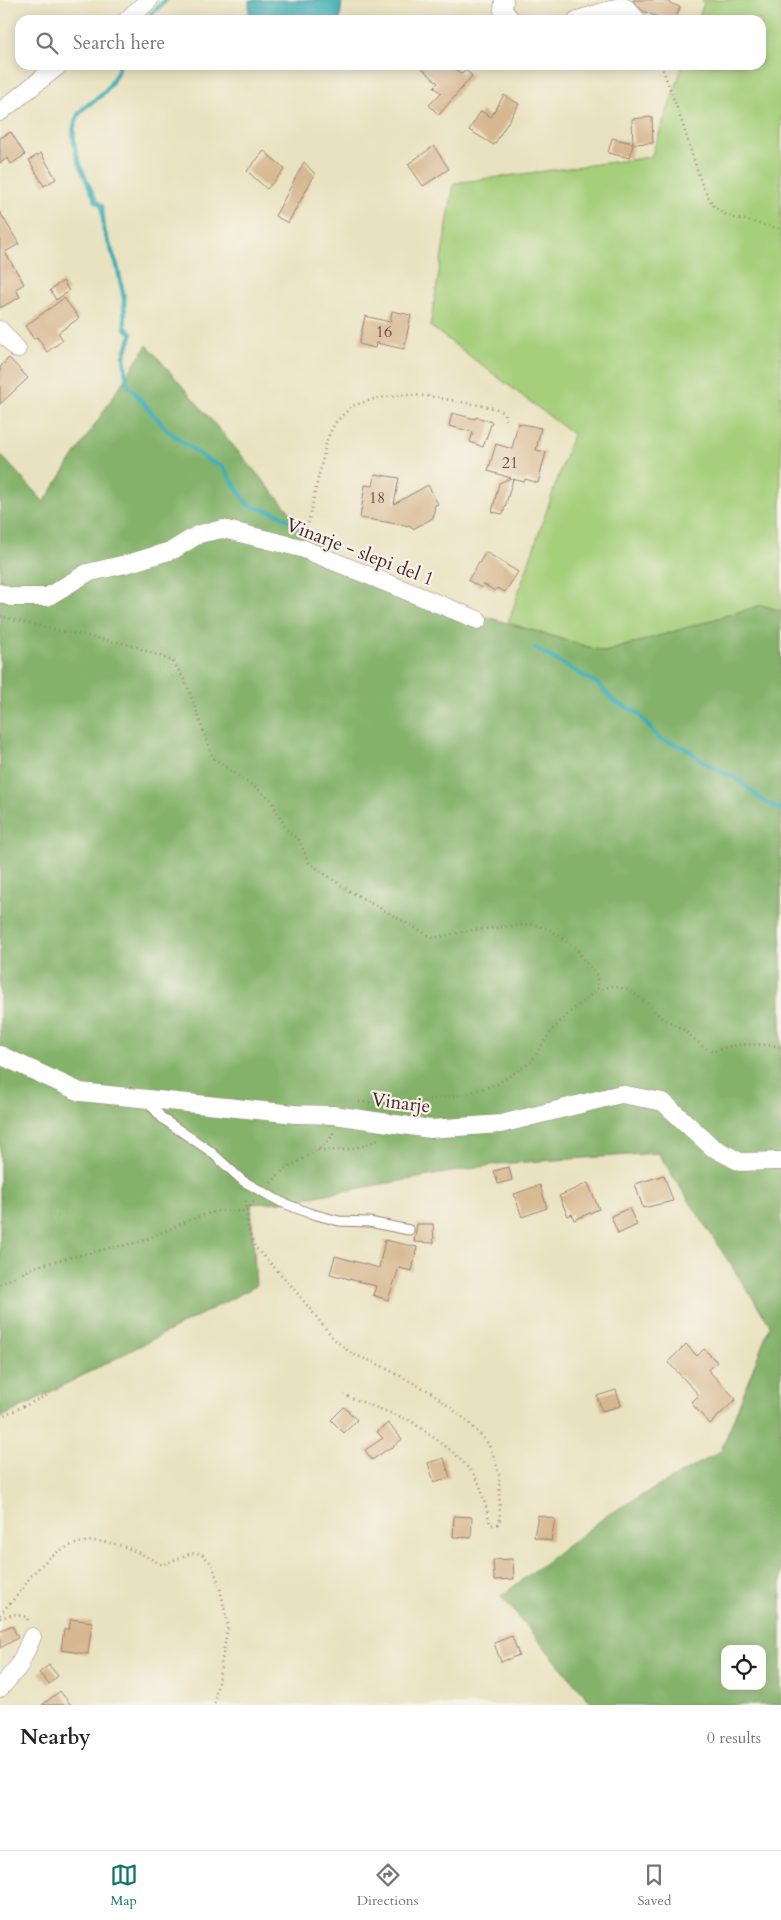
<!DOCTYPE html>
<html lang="en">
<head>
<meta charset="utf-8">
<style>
	:root { --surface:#fff; --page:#f2f2f2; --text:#202124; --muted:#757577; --line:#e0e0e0; --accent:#0f766e }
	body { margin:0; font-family:Cardo,serif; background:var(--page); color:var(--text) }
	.controls { position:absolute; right:15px; bottom:15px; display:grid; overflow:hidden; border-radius:10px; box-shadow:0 2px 12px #0003 }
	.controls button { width:45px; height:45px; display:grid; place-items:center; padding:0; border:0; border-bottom:1px solid var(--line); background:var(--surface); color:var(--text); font:25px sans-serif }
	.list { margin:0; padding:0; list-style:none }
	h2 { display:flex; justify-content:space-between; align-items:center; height:65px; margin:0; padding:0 20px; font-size:21px }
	h2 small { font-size:16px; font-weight:400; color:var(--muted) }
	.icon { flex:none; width:28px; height:28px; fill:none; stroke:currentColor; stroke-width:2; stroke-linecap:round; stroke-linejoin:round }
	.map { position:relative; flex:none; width:781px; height:1705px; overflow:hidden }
	.search { position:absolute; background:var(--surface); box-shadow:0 2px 12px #0003; left:15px; right:15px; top:15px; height:55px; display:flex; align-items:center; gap:12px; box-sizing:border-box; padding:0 18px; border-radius:15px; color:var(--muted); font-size:19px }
	.sheet { height:145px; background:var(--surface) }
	nav { display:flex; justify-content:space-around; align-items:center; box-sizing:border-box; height:70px; border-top:1px solid var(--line); background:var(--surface); font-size:14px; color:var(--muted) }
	nav a { display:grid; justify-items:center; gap:2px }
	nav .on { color:var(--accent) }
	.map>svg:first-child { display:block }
	.green { fill:#a6cf7b; stroke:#787753 }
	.forest { fill:#84b26b; stroke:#67684b; fill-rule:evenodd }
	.water { fill:#3daeb5; stroke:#446670 }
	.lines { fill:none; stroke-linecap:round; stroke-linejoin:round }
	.stream { stroke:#3daeb5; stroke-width:4.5 }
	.building { fill:#d7b78f }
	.lane-casing { stroke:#9a8076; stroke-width:11 }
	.street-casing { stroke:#9a8076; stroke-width:19 }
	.path { stroke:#9a8076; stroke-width:2.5; stroke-dasharray:1 4; stroke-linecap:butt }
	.lane { stroke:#fff; stroke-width:9 }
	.street { stroke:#fff; stroke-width:18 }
	.labels { text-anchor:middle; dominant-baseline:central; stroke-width:4.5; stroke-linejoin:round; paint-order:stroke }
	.number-label { font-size:16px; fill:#6d4544 }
	.street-label { font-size:19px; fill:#4a1f2b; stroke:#f7f3e8 }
</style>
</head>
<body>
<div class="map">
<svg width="781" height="1705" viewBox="0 0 781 1705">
	<rect width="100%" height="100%" fill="#f7f3e8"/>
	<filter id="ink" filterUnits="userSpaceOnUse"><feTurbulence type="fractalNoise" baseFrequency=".02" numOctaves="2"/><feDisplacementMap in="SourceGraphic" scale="10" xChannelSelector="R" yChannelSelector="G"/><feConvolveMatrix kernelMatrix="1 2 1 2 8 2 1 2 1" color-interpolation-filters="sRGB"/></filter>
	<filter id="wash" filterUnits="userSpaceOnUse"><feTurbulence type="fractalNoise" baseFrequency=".0096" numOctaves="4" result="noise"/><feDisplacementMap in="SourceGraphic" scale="20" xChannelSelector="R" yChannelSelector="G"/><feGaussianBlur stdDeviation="1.12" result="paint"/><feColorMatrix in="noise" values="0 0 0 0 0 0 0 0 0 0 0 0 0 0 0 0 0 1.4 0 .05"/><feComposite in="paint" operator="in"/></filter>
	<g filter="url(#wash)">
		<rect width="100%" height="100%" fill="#e9e2c0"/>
		<path class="green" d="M701,0H781V611L762,605L605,652L508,623L573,434L430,326L454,183L651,157L683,65H761V20H698L704,3Z"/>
		<path class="forest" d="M147,345L343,574L605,652L762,605L781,611V1705H593L501,1596L609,1514L721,1451L770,1325L658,1153L497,1164L281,1202L251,1204L256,1286L0,1418V454L44,502ZM725,1649H762V1686H725Z"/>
		<path class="water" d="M249,0H342L340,20H252L249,12Z"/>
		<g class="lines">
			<g class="stream">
				<path d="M145,20L166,0"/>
				<path d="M120,65C116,76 108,90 99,97C94,102 86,105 81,111C61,135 86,178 96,201L102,206L104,231L117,265L124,298L125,328L132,333L124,356L127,384L168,431L206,459L223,467L248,505L279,514L300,528"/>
				<path d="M535,648L598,684L615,702L638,713L659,739L684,747L707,764L737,779L765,802L781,810"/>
			</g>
		</g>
		<g id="blocks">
			<g class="building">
				<path d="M633,0H662L680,7L675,20H655L657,17L643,11Z"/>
				<path d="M418,65H451L462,74L466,70L472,76L439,115L429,105L441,93L434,87L438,83Z"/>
				<path d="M504,95L519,104L494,145L469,130L481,111L491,117Z"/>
				<path d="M652,117L653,143L633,144L630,158L608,153L612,138L633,143L632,119Z"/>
				<path d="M11,132L25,155L11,164L8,158L0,163V138Z"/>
				<path d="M434,146L449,169L423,186L408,164Z"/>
				<path d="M264,151L285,169L267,189L247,171Z"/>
				<path d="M41,153L56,179L44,186L29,160Z"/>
				<path d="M304,162L315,174L288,223L275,216Z"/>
				<path d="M0,212L19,244L5,252L24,284L16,289L20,297L0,308Z"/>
				<path d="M63,281L69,291L56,300L50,290Z"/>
				<path d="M64,298L79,318L58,333L63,340L47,352L37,337L34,339L25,326Z"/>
				<path d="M392,311L411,315L404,349L376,343L375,348L359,344L365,316L390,322Z"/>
				<path d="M9,358L28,378L0,404V367Z"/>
				<path d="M452,413L475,419L476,417L492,422L483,447L470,442L473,432L449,426Z"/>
				<path d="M518,423L541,428L536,450L546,452L538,483L525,479L524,482L513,479L503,514L492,512L499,483L511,478L488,471L496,444L512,449Z"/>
				<path d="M375,474L399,478L394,504L428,485L438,504L435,505L433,518L413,529L411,526L360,518L365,485L373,486Z"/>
				<path d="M486,552L518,572L505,592L497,588L495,591L483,584L481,588L468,580Z"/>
				<path d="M509,1167L512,1180L498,1184L494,1171Z"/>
				<path d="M664,1175L673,1201L643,1208L635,1184Z"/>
				<path d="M588,1183L599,1209L574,1220L572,1214L568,1216L559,1196Z"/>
				<path d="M540,1185L547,1208L522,1217L514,1194Z"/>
				<path d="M629,1208L637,1225L618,1234L611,1216Z"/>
				<path d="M417,1224H433L434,1243L414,1242Z"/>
				<path d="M385,1240L417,1247L412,1271L399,1268L388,1300L373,1295L376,1286L330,1274L335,1256L379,1268Z"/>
				<path d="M686,1344L697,1356L704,1349L717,1362L708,1370L736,1399L710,1424L691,1403L699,1395L668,1362Z"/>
				<path d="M616,1390L621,1406L602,1411L597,1396Z"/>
				<path d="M344,1407L357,1420L344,1433L331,1420Z"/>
				<path d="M388,1423L402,1439L392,1448L391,1447L372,1460L365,1450L383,1438L377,1432Z"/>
				<path d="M444,1458L450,1477L434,1482L428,1463Z"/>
				<path d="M538,1515L555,1519L551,1541L534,1537Z"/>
				<path d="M454,1516L472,1517L471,1538L453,1537Z"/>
				<path d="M513,1559L514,1579L494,1580L493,1560Z"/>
				<path d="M71,1619L92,1622L88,1654L61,1650L64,1629H69Z"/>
				<path d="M12,1625L18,1638L0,1648V1631Z"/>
				<path d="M512,1636L519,1655L501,1662L494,1643Z"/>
				<path d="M49,1665L58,1676L49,1684L39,1673Z"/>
				<path d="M60,1691L71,1705H42Z"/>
			</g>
		</g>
	</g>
	<g filter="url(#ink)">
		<use href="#blocks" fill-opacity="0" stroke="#9a8076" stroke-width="1"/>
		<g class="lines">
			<g class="lane-casing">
				<path id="lane" d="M147,1101L163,1119L210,1151L243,1181L281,1202L309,1213L339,1221L369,1222L409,1230"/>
			</g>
			<g class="street-casing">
				<g id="street">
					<path d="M504,0L503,10L511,20"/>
					<path d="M127,20L149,0"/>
					<path d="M577,20L619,7L626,8L637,20"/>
					<path d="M0,112L59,65"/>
					<path d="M0,330L17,349"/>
					<path d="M0,593L11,597H47L87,573L130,563L173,550L199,534L223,529L301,548L478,620"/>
					<path d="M0,1055L80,1092L295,1114L334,1115L430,1129L501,1124L621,1094L663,1102L712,1147L740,1162L781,1161"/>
					<path d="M0,1688L19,1666L32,1637"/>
				</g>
			</g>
			<g class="path">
				<path d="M661,65L679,113L702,185L714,207L728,216L781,229"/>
				<path d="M306,533L327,439L335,423L352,406L378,398L403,395L428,396L495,408L504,413L506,421"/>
				<path d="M0,616L47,628L131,645L173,661L187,685L213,758L270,798L286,829L299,840L309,863L348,890L433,938L473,930L531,924L549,929L577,949L585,962L597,975V989"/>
				<path d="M359,1102H416L465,1094L497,1084L531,1062L551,1031L567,1015L597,989L613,986L629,990L648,1004L660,1017L681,1028L702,1046L713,1052C734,1042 759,1043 781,1047"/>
				<path d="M318,1150C341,1151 358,1150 378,1139"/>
				<path d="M271,1183C275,1178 280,1173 285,1169C300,1159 330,1148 334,1130"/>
				<path d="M245,1196L248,1229L255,1247L289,1283L334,1339L352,1354L374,1362L432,1393L466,1420L488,1443L496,1462L499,1475L500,1519L498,1524L492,1525L490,1523L480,1485L472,1472L453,1452L411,1421L344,1395"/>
				<path d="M0,1284L37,1266L92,1252L140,1242L192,1219L216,1211H246L255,1200"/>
				<path d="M0,1417L48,1395"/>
				<path d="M0,1615C6,1606 14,1600 20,1592C24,1587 27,1581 31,1576C73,1527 112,1536 162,1565L191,1553L202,1554L212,1564L220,1588L228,1626L214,1705"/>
				<path d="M0,1618L14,1614L27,1617L28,1621"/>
			</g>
			<use href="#lane" class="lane"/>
			<use href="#street" class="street"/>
		</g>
	</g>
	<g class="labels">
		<g class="number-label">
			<text x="384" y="332">16</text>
			<text x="510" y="463">21</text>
			<text x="377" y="498">18</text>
		</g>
		<g class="street-label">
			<text transform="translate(360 552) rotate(21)">Vinarje - slepi del 1</text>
			<text transform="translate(401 1103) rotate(7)">Vinarje</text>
		</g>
	</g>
</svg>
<div class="controls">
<button><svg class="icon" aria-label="locate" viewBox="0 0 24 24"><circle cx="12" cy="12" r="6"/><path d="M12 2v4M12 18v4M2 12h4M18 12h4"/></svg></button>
</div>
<div class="search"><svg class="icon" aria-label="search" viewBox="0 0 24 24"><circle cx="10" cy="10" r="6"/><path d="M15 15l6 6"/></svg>Search here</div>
</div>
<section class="sheet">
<h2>Nearby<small>0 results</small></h2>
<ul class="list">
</ul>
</section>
<nav>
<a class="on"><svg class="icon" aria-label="map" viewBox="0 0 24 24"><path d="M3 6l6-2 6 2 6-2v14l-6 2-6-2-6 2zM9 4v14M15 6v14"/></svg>Map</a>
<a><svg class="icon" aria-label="directions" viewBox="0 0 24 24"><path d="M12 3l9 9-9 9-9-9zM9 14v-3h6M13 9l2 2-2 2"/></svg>Directions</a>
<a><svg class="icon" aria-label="saved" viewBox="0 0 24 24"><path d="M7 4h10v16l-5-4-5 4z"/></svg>Saved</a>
</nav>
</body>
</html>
